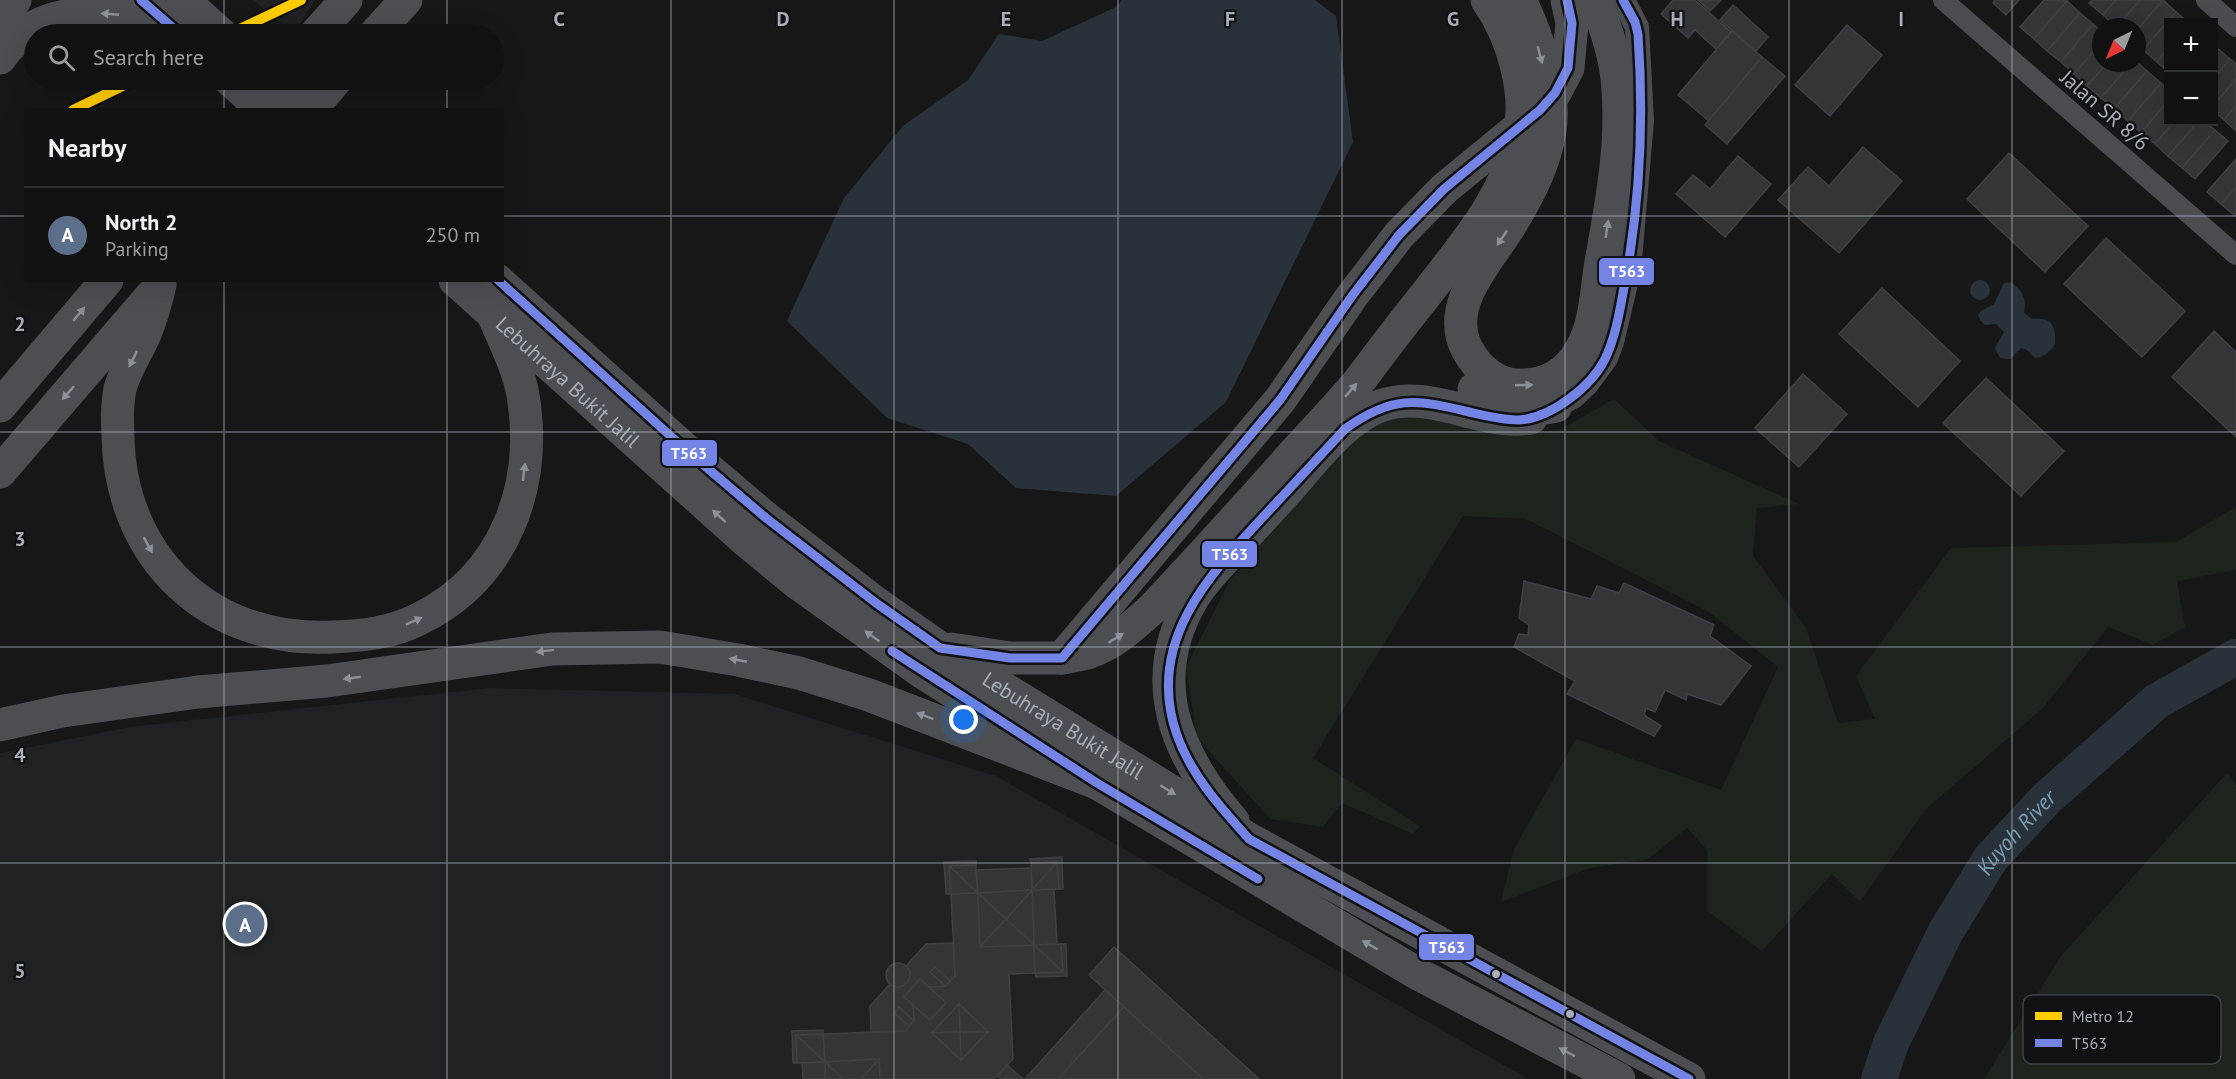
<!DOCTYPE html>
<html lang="en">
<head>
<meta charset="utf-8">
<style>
	:root { --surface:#111; --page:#1e1f1f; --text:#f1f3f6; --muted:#9c9d9f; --line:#303131; --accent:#db2777 }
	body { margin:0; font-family:"PT Sans",sans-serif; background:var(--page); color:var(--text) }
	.controls { position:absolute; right:18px; top:18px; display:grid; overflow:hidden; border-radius:0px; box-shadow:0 6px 24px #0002 }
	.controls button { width:54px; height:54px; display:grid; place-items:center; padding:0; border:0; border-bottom:2px solid var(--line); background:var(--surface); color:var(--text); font:30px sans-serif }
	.compass { position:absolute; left:2092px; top:18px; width:54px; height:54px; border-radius:50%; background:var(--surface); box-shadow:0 6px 24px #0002; rotate:223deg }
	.you { position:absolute; left:964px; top:720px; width:21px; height:21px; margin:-15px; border:4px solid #fff; border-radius:50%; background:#1a73e8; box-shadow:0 0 0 9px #1a73e833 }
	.badge { display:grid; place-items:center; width:39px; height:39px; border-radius:50%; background:var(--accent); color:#fff; font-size:20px; font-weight:700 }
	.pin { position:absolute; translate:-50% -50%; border:3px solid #fff; box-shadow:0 2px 6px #0006 }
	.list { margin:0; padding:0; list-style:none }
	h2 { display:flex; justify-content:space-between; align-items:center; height:78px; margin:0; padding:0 24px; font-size:26px }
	h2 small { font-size:20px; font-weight:400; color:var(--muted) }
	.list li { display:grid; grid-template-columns:39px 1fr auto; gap:18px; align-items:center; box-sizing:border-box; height:96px; padding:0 24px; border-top:2px solid var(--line) }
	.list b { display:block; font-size:22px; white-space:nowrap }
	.list p { margin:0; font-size:20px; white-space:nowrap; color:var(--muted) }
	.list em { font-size:20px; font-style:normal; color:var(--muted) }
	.icon { flex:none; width:33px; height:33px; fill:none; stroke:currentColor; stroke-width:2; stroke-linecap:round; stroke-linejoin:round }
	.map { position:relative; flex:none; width:2236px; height:1079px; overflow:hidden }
	.search { position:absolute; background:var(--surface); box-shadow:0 6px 24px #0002; left:24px; top:24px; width:480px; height:66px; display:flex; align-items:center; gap:15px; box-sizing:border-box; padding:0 21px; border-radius:33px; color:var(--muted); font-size:22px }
	.panel { position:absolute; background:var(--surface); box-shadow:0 6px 24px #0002; left:24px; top:108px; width:480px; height:174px; border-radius:0px }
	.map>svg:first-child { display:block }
	.built { fill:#202123 }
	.green { fill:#1c241d }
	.water { fill:#29323a }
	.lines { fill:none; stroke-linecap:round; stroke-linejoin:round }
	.river { stroke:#29323a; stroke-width:36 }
	.building { fill:#343536; stroke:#3f4043; stroke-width:1.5; fill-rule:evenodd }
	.minor { stroke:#4a4c50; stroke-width:20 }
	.tertiary { stroke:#4a4c50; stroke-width:24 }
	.trunk { stroke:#4d4e52; stroke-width:33 }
	.motorway { stroke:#4d4e52; stroke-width:33 }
	.bus-1-casing { stroke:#111113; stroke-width:14 }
	.bus-1 { stroke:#7384e4; stroke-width:9 }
	.metro-1-casing { stroke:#111113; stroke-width:15 }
	.metro-1 { stroke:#fc0; stroke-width:10 }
	.oneway { fill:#8c909a }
	.grid { fill:none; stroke:#a7adb9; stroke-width:1.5; stroke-opacity:0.55 }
	.bus-dot { fill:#a7adb9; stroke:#111113; stroke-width:2 }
	.labels { text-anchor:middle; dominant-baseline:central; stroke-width:4.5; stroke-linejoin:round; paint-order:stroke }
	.street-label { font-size:21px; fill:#a7adb9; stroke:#111113 }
	.water-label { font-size:22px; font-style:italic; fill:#7b9db6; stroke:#111113 }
	.key { fill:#111113; stroke:#3e4045; stroke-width:1.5 }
	.key-label { font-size:16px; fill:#a7adb9 }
	.grid-label { font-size:20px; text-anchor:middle; font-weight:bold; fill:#a7adb9; stroke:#111113; stroke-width:4.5; stroke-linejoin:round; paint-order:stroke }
	.line-badge { stroke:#111113; stroke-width:2 }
	.badge-label { font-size:16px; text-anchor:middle; font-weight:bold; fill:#fff }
</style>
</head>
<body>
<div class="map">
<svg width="2236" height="1079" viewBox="0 0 2236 1079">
	<rect width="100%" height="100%" fill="#171717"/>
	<g class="built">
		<path d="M253,0H315L295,33Z"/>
		<path d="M489,688L734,694L996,776L1528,1079H0V753L130,727Z"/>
	</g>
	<g class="green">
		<path d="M1614,399L1659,441L1799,504L1757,508L1753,556L1806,628L1838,723L1875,719L1856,676L1951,548L2176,542L2236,507V570L2177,581L2185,627L2153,645L2108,627L2043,708L1926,809L1860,902L1832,874L1762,951L1707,911V850L1687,828L1648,859L1590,868L1501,902L1514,849L1576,739L1721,790L1778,667L1709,612L1526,519L1463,516L1313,758L1420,826L1413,834L1342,803L1323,827L1270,819L1197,738L1186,667L1230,580L1370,422L1421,412L1504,435L1559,430Z"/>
		<path d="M2228,772L2236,785V1079H1984L2061,956Z"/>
	</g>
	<g class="water">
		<path d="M1122,0H1315L1336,16L1353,142L1226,402L1116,496L1016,488L968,444L887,418L787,321L844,198L903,126L968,80L999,34L1042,41L1116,7Z"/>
		<circle cx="1980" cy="290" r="10"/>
		<path d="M2010,282C2024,292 2026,297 2024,313L2032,319C2052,317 2056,325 2055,344C2050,352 2044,357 2035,358L2027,350L2021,348L2010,359L2000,358L1995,348L2004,332L1996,324L1985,325L1980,320L1978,315L1981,311L1994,304L2004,283Z"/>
	</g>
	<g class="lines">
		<path class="river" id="s1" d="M1879,1079L1891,1043L1946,931L1991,858L2046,799L2157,701L2236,657"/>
	</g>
	<g class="building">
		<path d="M1673,0H1695L1731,32L1716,49L1695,30L1688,38L1661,14Z"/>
		<path d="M1698,0H1721L1710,11Z"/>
		<path d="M1995,0H2019L2006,15L1993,3Z"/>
		<path d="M2044,0L2067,1L2034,39L2020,27Z"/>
		<path d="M2092,0H2116L2103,15L2089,3Z"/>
		<path d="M2116,0H2140L2116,27L2103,15Z"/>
		<path d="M2140,0H2163L2137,30V27H2117Z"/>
		<path d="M2163,0L2176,12L2143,50L2137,45V30Z"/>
		<path d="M2067,1L2080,13L2047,51L2034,39Z"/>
		<path d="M1733,5L1768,37L1756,51L1720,20Z"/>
		<path d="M2176,12L2188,22H2168V48L2157,62L2143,50Z"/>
		<path d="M2080,13L2093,24L2061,62L2047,51Z"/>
		<path d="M2093,24L2101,31V43L2074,74L2061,62Z"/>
		<path d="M1847,25L1882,55L1830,116L1795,85Z"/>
		<path d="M1732,31L1762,57L1709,121L1678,95Z"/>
		<path d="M2101,43V63H2107L2087,86L2074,74Z"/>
		<path d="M2216,47L2230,59L2214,78V51Z"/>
		<path d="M2168,48V72L2157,62Z"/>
		<path d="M1762,57L1785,76L1727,144L1705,125Z"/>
		<path d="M2230,59L2236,64V79L2214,105V78Z"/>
		<path d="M2137,62L2147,71L2114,109L2101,98L2131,63Z"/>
		<path d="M2107,63H2131L2101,98L2087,86Z"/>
		<path d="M2147,71L2161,83L2128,121L2114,109Z"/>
		<path d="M2236,79V106L2224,120L2214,111V105Z"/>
		<path d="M2161,83L2168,90V101L2141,133L2128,121Z"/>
		<path d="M2168,101V122H2174L2155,144L2141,133Z"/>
		<path d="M2236,106V131L2224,120Z"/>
		<path d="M2174,122H2198L2168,156L2155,144Z"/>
		<path d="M2198,122H2205L2215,130L2182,168L2168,156Z"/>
		<path d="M2215,130L2228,141L2195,179L2182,168Z"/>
		<path d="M1863,147L1902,181L1839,253L1778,200L1808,167L1829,186Z"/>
		<path d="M2009,153L2088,226L2045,272L1967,199Z"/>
		<path d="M1738,156L1771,184L1725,237L1676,194L1693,175L1710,189Z"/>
		<path d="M2236,159V187L2221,204L2207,192Z"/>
		<path d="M2236,187V215L2235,216L2221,204Z"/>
		<path d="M2106,238L2185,311L2142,357L2064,284Z"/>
		<path d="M1882,288L1960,361L1918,407L1839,334Z"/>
		<path d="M2214,331L2236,352V437L2172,377Z"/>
		<path d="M1803,374L1847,414L1799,467L1755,428Z"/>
		<path d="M1986,378L2064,451L2021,496L1943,423Z"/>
		<path d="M1524,581L1591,599L1597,586L1619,593L1624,583L1714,625L1710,636L1751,666L1721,705L1687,694L1686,700L1665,690L1655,712L1646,708L1644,715L1661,726L1654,736L1567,694L1575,681L1514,647L1519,634L1528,635L1529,625L1519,618Z"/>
		<path d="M1062,857L1063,889H1059L1057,862L1031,863L1030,859Z"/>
		<path d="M976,861V865L949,866L951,894H946L944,862Z"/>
		<path d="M1057,862L1032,890L1031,863Z"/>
		<path d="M1057,862L1059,889L1032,890Z"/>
		<path d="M976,865V870L978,893L949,866Z"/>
		<path d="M949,866L978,893L951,894Z"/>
		<path d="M1031,868L1032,890L978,893L976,870Z"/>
		<path d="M1054,889L1057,944L1034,945L1032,890Z"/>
		<path d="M1032,890L1034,945L1006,919Z"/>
		<path d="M1032,890L1006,919L978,893Z"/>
		<path d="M978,893L980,947L1034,945L1035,973L1009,974L1013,1059L994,1079H880L879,1059L825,1062L823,1034L905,1031L914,1021L913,1005L930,1020L946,1003L929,987L945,986L955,976L951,894ZM959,1004L988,1032L961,1060L932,1033Z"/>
		<path d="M978,893L1006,919L980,947Z"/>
		<path d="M1006,919L1034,945L980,947Z"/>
		<path d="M953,943L955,976L950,981L935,967L930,972L945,986L929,987L920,979L904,997L913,1005L914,1021L899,1007L894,1013L909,1026L905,1031L871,1032L870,1006L890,984L900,987L907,983L910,972L906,966L926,944Z"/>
		<path d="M1061,944L1063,972L1034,945Z"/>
		<path d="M1061,944H1066L1067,976L1036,977L1035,973L1063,972Z"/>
		<path d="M1034,945L1063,972L1035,973Z"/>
		<path d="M1114,947L1259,1079H1203L1089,975Z"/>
		<circle cx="898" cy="975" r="12"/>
		<path d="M935,967L950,981L945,986L930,972Z"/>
		<path d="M920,979L946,1003L930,1020L904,997Z"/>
		<path d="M1105,990L1124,1007L1058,1079H1025Z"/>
		<path d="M959,1004L988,1032H960Z"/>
		<path d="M959,1004L960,1032L932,1033Z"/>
		<path d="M899,1007L914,1021L909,1026L894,1013Z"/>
		<path d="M1124,1007L1203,1079H1058Z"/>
		<path d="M823,1030V1034L796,1035L797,1063H793L792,1031Z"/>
		<path d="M960,1032H988L961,1060Z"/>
		<path d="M960,1032L961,1060L932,1033Z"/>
		<path d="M823,1034L825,1062L796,1035Z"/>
		<path d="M796,1035L825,1062L797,1063Z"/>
		<path d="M879,1059L880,1079H861Z"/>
		<path d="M879,1059L861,1079H843L825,1062Z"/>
		<path d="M825,1062L843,1079H825Z"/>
		<path d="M825,1062V1079H803L802,1063Z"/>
		<path d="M1007,1065L1023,1079H1001L997,1076Z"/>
	</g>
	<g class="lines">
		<g class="minor">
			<path d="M1943,0L2236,255"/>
			<path d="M2206,0L2236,27"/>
		</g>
		<path class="tertiary" d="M1556,406L1573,397L1586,385L1606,358L1612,342L1629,271L1642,121L1637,27L1623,0"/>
		<g class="trunk">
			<path d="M141,0L180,34"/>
			<path d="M183,0L221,34"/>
			<path d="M230,80L264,110"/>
			<path d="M271,80L305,110"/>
			<path id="s2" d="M455,280L745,540L796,582L922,672L1097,783L1339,927L1420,975L1619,1079"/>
			<path id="s3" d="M497,280L686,450L766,518L876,603L940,648L1003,688L1249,839L1689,1079"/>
			<path d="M951,649L1010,658H1062L1280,400L1352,296L1399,235L1444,189L1540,110L1555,93L1568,68L1572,23L1567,0"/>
			<path d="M1233,821C1176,755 1144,680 1193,598C1203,581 1218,567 1231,552C1249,532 1268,512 1286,492C1312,463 1345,417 1383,405C1432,389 1481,426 1531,418"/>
		</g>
		<g class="motorway">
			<path d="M1520,0C1538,36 1556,91 1550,131C1545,163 1530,192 1514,219C1493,257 1443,302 1467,349C1478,370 1497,385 1520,385C1546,386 1568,373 1580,351C1595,327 1596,295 1600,268C1611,205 1624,142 1617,78C1614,51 1605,25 1595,0"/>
			<path d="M0,17L15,0"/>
			<path d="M316,34L346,0"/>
			<path d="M375,34L406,0"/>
			<path d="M0,58C41,0 105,12 167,23"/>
			<path d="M252,110L278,80"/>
			<path d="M310,110L336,80"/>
			<path d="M160,285C156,302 152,317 145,334C137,352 125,369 120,389C117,404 117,421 118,436C120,558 210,643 332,637C362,636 392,633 419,619C505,577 538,486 523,395C518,367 504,341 494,316"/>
			<path d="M1474,389C1497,410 1527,412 1556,406"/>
			<path d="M0,406L107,280"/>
			<path d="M0,472L151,296"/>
			<path d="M1062,658C1071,656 1081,655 1090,652C1114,644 1134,625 1152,609C1201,557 1249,504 1296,451C1318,427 1340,404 1360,380C1381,352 1402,324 1424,297C1461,248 1505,200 1519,138C1529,93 1513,37 1487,0"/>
			<path d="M0,725L63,711L198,692L327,681L552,649L660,647L738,660L799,673L869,695L1097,783"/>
		</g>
		<g class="bus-1-casing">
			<g id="bus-1">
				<path d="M141,0L180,34"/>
				<path d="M1623,0L1635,22L1638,34C1644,120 1640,208 1623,293C1619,315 1615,338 1605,359C1591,387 1551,418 1519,420C1502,420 1486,416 1469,412C1416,399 1392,395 1345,429C1318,458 1291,487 1264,516C1207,577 1145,644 1177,735C1191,775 1221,808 1249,839L1689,1079"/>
				<path d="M498,280L686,450L766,518L876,603L940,648L1010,658H1062L1280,400L1352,296L1399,235L1444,189L1540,110L1555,93L1568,68L1572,23L1567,0"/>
				<path d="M892,651L1097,783L1258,879"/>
			</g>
		</g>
		<use href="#bus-1" class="bus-1"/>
		<g class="metro-1-casing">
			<g id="metro-1">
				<path d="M229,34L301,0"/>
				<path d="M73,110L135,80"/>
			</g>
		</g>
		<use href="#metro-1" class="metro-1"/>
	</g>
	<defs><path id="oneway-solid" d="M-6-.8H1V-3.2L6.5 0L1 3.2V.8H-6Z" transform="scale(1.5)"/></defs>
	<g class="oneway">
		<use href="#oneway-solid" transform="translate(110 14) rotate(-175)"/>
		<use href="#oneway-solid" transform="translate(1540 55) rotate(75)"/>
		<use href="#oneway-solid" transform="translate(1607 229) rotate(-81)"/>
		<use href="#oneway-solid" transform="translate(1502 238) rotate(124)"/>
		<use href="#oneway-solid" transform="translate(79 314) rotate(-50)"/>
		<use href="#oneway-solid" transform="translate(133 359) rotate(117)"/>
		<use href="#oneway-solid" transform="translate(1524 385) rotate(-2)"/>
		<use href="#oneway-solid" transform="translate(1351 390) rotate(-49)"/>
		<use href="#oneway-solid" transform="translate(68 393) rotate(131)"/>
		<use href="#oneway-solid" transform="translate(524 472) rotate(-83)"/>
		<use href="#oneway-solid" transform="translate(719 516) rotate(-138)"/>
		<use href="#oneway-solid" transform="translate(148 545) rotate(61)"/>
		<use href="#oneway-solid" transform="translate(414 621) rotate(-24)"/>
		<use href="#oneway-solid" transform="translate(872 636) rotate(-145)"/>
		<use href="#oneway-solid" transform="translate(1116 638) rotate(-32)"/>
		<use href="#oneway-solid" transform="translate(545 651) rotate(173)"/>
		<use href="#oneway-solid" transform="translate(738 660) rotate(-169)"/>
		<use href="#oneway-solid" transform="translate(352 678) rotate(172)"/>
		<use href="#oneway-solid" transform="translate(925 716) rotate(-159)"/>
		<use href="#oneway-solid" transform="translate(1168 790) rotate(31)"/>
		<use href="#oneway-solid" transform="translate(1370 945) rotate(-150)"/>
		<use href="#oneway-solid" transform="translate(1567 1052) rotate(-152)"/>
	</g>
	<path class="grid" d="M224,0V34M447,0V34M671,0V1079M894,0V1079M1118,0V1079M1342,0V1079M1565,0V1079M1789,0V1079M2012,0V1079M224,80V110M447,80V110M0,216H26M502,216H2236M224,280V1079M447,280V1079M0,432H2236M0,647H2236M0,863H2236"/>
	<g class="bus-dot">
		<circle cx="1496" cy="974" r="5"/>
		<circle cx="1570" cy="1014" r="5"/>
	</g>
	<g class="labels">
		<g class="street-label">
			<text transform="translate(2105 110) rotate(41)">Jalan SR 8/6</text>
			<text stroke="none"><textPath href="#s2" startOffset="152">Lebuhraya Bukit Jalil</textPath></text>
			<text stroke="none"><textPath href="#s3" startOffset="722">Lebuhraya Bukit Jalil</textPath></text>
		</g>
		<g class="water-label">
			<text stroke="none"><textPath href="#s1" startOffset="284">Kuyoh River</textPath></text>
		</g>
	</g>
	<rect x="2023" y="995" width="198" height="69" rx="9" class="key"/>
	<rect x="2035" y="1012" width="27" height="8" fill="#fc0"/>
	<rect x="2035" y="1039" width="27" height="8" fill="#7384e4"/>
	<g class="key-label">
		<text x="2072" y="1022">Metro 12</text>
		<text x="2072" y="1049">T563</text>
	</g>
	<g class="grid-label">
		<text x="559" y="26">C</text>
		<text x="783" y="26">D</text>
		<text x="1006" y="26">E</text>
		<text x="1230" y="26">F</text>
		<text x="1453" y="26">G</text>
		<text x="1677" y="26">H</text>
		<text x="1901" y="26">I</text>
		<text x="20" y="331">2</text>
		<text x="20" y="546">3</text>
		<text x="20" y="762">4</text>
		<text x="20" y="978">5</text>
	</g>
	<g class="line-badge">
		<rect x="1598" y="257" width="57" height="29" rx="6" fill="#7384e4"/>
		<rect x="661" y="439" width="57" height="28" rx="6" fill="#7384e4"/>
		<rect x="1201" y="540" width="57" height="28" rx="6" fill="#7384e4"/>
		<rect x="1418" y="933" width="57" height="28" rx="6" fill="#7384e4"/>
	</g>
	<g class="badge-label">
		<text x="1627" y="277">T563</text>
		<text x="689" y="459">T563</text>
		<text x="1230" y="560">T563</text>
		<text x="1447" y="953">T563</text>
	</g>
</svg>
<div class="controls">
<button>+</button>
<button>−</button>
</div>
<svg class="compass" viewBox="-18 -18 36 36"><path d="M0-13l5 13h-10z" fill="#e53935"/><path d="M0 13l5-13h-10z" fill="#9c9d9f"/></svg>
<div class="you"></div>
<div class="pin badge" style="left:245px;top:924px;background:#5c6f8a">A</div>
<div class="search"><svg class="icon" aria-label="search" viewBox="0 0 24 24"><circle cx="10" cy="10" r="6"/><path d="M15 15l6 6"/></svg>Search here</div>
<section class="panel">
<h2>Nearby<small></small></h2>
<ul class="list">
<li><span class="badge" style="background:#5c6f8a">A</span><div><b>North 2</b><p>Parking</p></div><em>250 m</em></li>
</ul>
</section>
</div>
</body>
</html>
